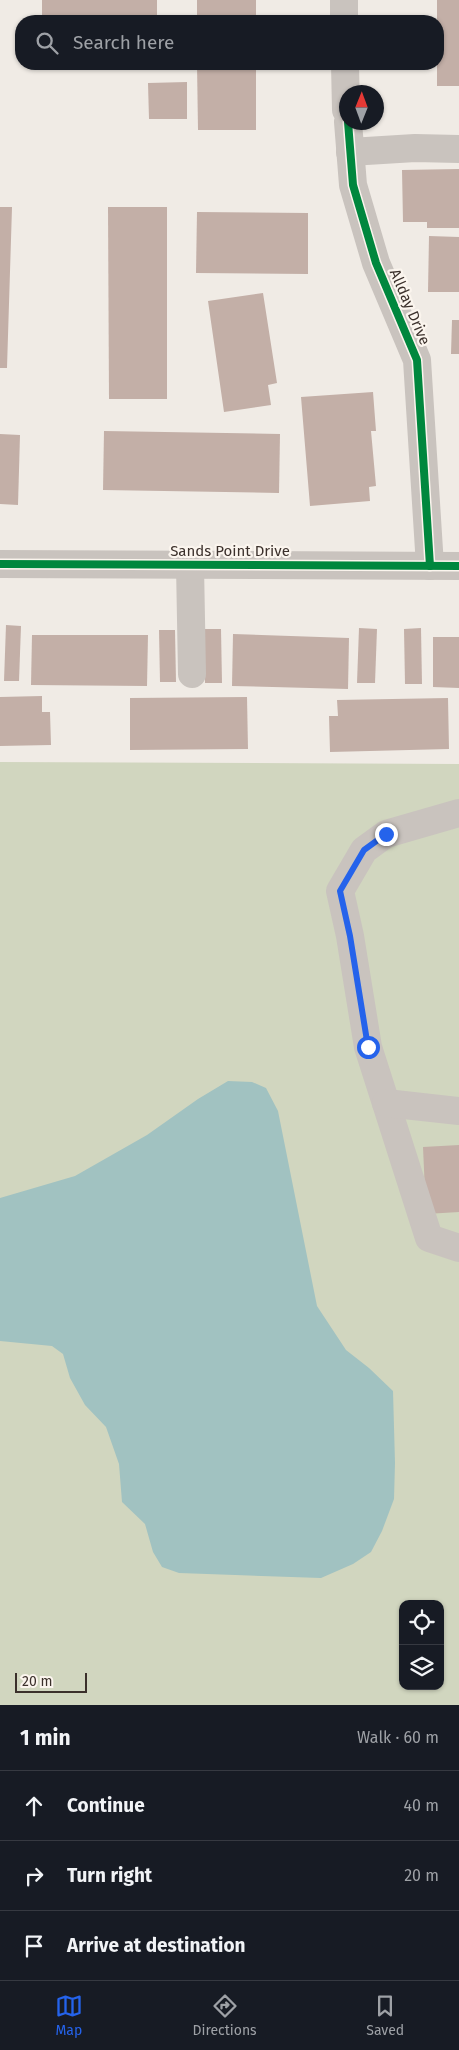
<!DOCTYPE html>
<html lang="en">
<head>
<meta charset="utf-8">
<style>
	:root { --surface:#171b24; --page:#242831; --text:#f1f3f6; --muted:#9ea1a6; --line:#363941; --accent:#2563eb }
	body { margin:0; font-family:"Fira Sans",sans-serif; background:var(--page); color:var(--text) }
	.controls { position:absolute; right:15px; bottom:15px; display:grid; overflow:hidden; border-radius:10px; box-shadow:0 1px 4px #0004 }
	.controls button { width:45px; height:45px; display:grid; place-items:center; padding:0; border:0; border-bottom:1px solid var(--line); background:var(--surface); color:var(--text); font:25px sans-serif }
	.compass { position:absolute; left:339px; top:85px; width:45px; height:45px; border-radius:50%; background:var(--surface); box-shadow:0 1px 4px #0004; rotate:1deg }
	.scale { position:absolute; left:15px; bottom:12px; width:72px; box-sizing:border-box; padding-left:5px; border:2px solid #3b302b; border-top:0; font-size:14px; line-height:18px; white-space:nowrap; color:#3b302b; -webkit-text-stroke:4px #fbf5ee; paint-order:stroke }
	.stop { position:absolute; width:15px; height:15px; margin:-11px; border:4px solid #2563eb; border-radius:50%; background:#fff }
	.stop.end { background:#2563eb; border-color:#fff; box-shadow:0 1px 5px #0008 }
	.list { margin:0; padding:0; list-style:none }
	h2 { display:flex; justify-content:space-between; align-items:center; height:65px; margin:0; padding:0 20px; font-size:21px }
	h2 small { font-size:16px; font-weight:400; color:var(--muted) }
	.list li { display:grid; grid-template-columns:32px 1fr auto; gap:15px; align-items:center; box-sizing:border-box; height:70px; padding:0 20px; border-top:1px solid var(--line) }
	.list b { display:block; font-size:19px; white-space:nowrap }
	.list em { font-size:16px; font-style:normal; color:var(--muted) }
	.icon { flex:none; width:28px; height:28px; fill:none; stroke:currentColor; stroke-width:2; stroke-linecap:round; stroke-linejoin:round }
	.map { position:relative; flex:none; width:459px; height:1705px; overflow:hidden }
	.search { position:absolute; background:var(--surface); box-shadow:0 1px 4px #0004; left:15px; right:15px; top:15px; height:55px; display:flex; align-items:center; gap:12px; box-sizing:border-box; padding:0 18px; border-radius:20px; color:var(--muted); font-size:19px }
	.sheet { height:275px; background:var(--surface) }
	nav { display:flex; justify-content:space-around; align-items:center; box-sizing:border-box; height:70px; border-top:1px solid var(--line); background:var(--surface); font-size:14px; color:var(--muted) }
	nav a { display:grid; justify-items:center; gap:2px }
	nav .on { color:var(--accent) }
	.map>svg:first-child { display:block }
	.green { fill:#d1d6bf; fill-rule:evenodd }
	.water { fill:#a1c2c1 }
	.building { fill:#c3afa7 }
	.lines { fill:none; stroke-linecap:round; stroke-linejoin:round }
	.minor { stroke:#c9c3be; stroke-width:28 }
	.cycleway-casing { stroke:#fbf5ee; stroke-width:11 }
	.cycleway { stroke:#00873e; stroke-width:8 }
	.route { stroke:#2563eb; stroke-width:6 }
	.labels { text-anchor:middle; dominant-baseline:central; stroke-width:4.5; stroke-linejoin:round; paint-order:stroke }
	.street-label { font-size:15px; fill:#3b302b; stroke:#fbf5ee }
</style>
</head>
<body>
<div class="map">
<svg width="459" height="1705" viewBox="0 0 459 1705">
	<rect width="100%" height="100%" fill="#f0ebe5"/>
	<path class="green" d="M0,762L459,764V1705H0ZM403,1604H440V1686H403Z"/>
	<path class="water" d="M228,1081L252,1082L266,1088L278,1111L317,1306L346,1350L369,1368L393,1391L395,1463L394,1499L382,1531L371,1552L353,1564L321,1578L179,1573L162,1567L153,1552L145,1524L122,1502L119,1464L106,1427L85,1405L70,1378L63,1354L52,1346L0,1341V1198L75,1176L147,1135L198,1099Z"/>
	<g class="building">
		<rect x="42" y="0" width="115" height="21"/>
		<rect x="197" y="0" width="59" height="21"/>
		<rect x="437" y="0" width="22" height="86"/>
		<path d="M197,64H256V130H198Z"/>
		<path d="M187,82V119H149L148,83Z"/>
		<path d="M459,169V228H427V222H403L402,170Z"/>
		<path d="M0,207H12L7,368H0Z"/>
		<path d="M108,207H167V399H109Z"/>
		<path d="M197,212L308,213V274L196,273Z"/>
		<path d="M429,236L459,237V292H428Z"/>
		<path d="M263,293L277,383L268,385L271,405L224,412L208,301Z"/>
		<path d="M452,320H459V354H451Z"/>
		<path d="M373,392L376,431H371L376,486L369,487L370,501L310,506L301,397Z"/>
		<path d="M104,431L280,434L279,493L103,490Z"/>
		<path d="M0,434L20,435L18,505L0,504Z"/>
		<path d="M6,625L21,626L19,681H4Z"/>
		<path d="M359,628L377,629L375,683H357Z"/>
		<path d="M421,628L422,684H405L404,629Z"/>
		<path d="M204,629H221L222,683H205Z"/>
		<path d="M159,630H175L176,682H160Z"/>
		<path d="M233,634L349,638L348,689L232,686Z"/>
		<path d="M32,635H148L147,686L31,685Z"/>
		<path d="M433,637H459V688L433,687Z"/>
		<path d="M42,696V712H50L51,745L0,746V697Z"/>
		<path d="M247,697L248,749L130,750V698Z"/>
		<path d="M448,698L449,749L330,752L329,716H338L337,700Z"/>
		<path d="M459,1145V1212L426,1214L423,1147Z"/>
	</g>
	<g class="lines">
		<g class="minor">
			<path d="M344,0V21"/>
			<path d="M345,64L346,110"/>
			<path d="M348,122L353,185L376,263L417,360L430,566"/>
			<path d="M350,152L415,148L459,149"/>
			<path d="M0,564L459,566"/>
			<path d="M190,565L192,674"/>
			<path d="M459,813L386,834L364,850L340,891L350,936L368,1047L429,1238L459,1248"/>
			<path d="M386,1103L459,1111"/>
		</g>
		<g class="cycleway-casing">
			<g id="cycleway">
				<path d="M348,122L353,185L376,263L417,360L430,566"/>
				<path d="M0,564L459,566"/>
			</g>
		</g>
		<use href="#cycleway" class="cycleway"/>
	</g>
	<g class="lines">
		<path class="route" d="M368,1047L350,936L340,891L364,850L386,834"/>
	</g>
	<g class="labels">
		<g class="street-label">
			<text transform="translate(410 307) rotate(67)">Allday Drive</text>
			<text x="230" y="551">Sands Point Drive</text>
		</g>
	</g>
</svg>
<div class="controls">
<button><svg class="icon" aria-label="locate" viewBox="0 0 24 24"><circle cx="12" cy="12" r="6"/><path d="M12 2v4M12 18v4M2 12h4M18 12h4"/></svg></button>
<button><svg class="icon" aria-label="layers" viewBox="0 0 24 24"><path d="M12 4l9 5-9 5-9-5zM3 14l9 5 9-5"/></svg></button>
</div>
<svg class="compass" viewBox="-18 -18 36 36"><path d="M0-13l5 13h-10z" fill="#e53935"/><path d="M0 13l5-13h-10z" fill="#9ea1a6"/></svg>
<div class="scale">20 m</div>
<div class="stop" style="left:368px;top:1047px"></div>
<div class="stop end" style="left:386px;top:834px"></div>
<div class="search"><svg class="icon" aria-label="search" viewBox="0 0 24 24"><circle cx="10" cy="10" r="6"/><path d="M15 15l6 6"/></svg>Search here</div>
</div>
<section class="sheet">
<h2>1 min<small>Walk · 60 m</small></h2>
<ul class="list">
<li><svg class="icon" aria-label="ahead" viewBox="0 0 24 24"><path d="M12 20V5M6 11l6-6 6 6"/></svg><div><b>Continue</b></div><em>40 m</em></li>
<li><svg class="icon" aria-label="right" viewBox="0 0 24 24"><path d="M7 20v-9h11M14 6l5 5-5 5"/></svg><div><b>Turn right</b></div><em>20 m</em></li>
<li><svg class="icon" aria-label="arrive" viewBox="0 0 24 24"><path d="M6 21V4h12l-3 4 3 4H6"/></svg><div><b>Arrive at destination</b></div></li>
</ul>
</section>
<nav>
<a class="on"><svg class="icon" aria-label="map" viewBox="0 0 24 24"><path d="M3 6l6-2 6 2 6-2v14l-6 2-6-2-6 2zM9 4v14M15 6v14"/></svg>Map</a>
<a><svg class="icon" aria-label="directions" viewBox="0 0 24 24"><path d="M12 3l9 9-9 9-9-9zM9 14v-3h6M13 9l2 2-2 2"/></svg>Directions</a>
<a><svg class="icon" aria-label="saved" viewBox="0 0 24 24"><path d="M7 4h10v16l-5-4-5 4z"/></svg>Saved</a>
</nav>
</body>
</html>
